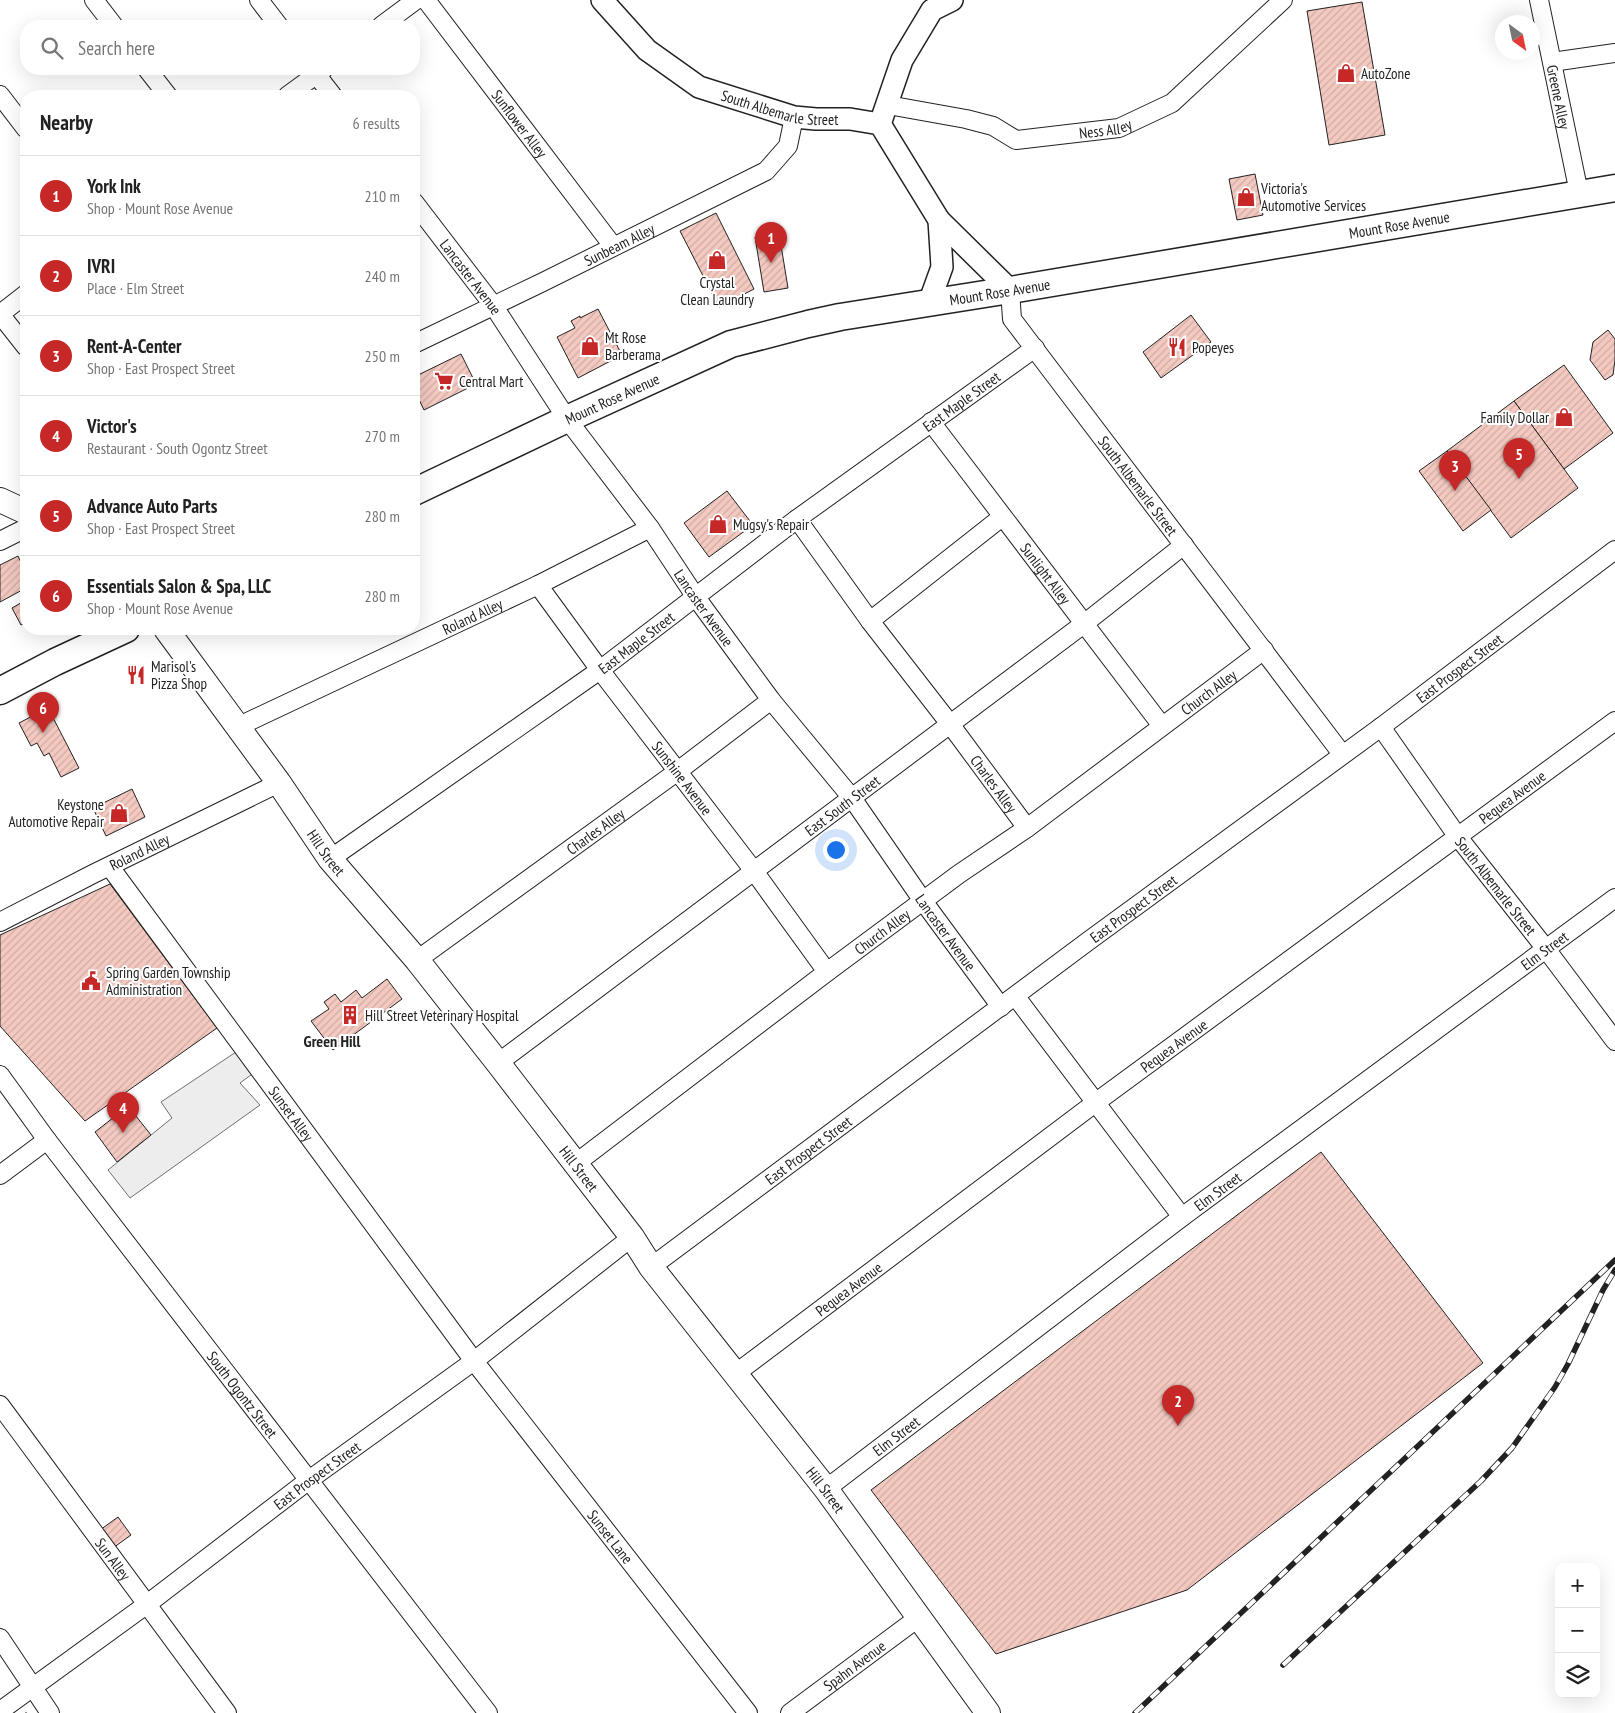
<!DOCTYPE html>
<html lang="en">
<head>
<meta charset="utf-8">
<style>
	:root { --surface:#fff; --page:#f2f2f2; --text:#222; --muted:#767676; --line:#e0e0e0; --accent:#c62828 }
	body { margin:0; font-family:"PT Sans Narrow",sans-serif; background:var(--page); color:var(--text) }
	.controls { position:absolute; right:15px; bottom:15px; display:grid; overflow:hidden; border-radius:10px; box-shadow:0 5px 20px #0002 }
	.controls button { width:45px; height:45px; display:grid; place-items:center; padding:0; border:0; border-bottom:1px solid var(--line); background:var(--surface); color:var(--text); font:25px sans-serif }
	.compass { position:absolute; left:1495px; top:15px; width:45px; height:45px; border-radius:50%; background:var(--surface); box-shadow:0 5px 20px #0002; rotate:147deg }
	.you { position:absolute; left:835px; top:849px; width:18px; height:18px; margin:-12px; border:4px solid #fff; border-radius:50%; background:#1a73e8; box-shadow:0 0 0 8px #1a73e833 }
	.badge { display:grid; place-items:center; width:32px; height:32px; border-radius:50%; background:var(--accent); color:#fff; font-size:16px; font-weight:700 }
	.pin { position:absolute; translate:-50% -41px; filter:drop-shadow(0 1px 2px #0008) }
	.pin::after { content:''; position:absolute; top:26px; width:18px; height:15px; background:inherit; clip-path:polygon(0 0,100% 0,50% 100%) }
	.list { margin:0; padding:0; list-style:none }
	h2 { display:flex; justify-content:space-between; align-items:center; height:65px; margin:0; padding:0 20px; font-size:21px }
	h2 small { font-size:16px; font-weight:400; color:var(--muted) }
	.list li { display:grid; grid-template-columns:32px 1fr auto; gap:15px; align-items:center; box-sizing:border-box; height:80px; padding:0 20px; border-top:1px solid var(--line) }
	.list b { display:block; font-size:19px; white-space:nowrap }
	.list p { margin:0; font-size:16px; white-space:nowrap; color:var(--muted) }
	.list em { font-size:16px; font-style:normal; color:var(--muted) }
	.icon { flex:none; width:28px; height:28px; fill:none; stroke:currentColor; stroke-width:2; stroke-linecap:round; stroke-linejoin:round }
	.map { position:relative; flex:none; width:1615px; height:1713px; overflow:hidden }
	.search { position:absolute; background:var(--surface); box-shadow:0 5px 20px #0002; left:20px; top:20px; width:400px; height:55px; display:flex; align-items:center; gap:12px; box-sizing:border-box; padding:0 18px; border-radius:20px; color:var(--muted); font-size:19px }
	.panel { position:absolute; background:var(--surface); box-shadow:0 5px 20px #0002; left:20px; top:90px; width:400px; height:545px; border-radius:20px }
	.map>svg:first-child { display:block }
	.parking { fill:#ededed; stroke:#6f6f6f }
	.building { fill:url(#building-hatch); stroke:#222 }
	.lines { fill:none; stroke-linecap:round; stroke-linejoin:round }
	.minor-casing { stroke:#222; stroke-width:20 }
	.tertiary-casing { stroke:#222; stroke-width:24 }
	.secondary-casing { stroke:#222; stroke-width:26 }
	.primary-casing { stroke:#222; stroke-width:29 }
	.minor { stroke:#fff; stroke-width:18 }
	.tertiary { stroke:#fff; stroke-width:21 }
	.secondary { stroke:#fff; stroke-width:24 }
	.primary { stroke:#fff; stroke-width:26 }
	.rail-casing { stroke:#222; stroke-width:5.5 }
	.rail { stroke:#fff; stroke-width:4; stroke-dasharray:11; stroke-linecap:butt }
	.fence { stroke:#222; stroke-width:1; stroke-dasharray:6 2.5; stroke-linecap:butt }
	.labels { text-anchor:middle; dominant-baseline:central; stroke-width:4; stroke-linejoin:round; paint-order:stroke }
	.poi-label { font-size:15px; fill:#222; stroke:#fff; text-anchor:start }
	.street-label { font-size:15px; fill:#222; stroke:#fff }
	.neighbourhood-label { font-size:16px; font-weight:bold; fill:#222; stroke:#fff }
</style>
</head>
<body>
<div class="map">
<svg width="1615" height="1713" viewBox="0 0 1615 1713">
	<defs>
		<pattern id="building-hatch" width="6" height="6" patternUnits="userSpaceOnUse" patternTransform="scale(1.25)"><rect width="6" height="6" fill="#f3c9c0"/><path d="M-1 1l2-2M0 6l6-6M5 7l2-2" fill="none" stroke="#d0aca5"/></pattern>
	</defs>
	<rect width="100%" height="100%" fill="#fff"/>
	<path class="parking" d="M236,1052L255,1072L240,1083L260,1105L130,1198L108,1170L172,1118L161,1102Z"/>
	<g class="building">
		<path d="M1362,2L1385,135L1329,145L1307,11Z"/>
		<path d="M1255,174L1263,215L1237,220L1229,179Z"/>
		<path d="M716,213L754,289L719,307L680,231Z"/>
		<path d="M779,233L788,288L764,292L755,237Z"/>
		<path d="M598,309L622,355L578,378L557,337L575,328L571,321L580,316V318Z"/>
		<path d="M1191,315L1211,342L1161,378L1143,352Z"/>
		<path d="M1608,330L1615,339V360L1613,375L1605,380L1590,360L1593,342Z"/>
		<path d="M461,354L476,384L424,410L414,389V377Z"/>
		<path d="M1564,365L1613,433L1564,469L1514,401Z"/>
		<path d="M1514,401L1578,488L1511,538L1447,451Z"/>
		<path d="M1447,451L1491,510L1463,531L1419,471Z"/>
		<path d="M727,491L753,525L709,557L684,523Z"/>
		<path d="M18,556L26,573V588L0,602V565Z"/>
		<path d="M26,600V623L21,625L12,608Z"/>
		<path d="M48,708L79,768L61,777L49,753L44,756L37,743L31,746L19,723Z"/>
		<path d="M132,789L145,817L106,836L93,808Z"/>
		<path d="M110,884L217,1028L85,1121L0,1026V935Z"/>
		<path d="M387,979L402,999L333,1050L311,1021L329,1009L324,1002L335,994L341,1002L356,990L362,998Z"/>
		<path d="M128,1106L151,1135L117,1162L95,1132Z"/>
		<path d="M1321,1152L1483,1363L1187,1590L996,1654L871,1490Z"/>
		<path d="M118,1517L131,1535L113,1548L100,1530Z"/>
	</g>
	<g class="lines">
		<g class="minor-casing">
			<g id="minor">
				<path d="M94,0L114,26"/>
				<path d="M259,0L279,26"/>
				<path id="s1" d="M426,0L613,246"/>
				<path id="s2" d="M1539,0L1579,193"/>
				<path d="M381,26L416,0"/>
				<path d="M1552,62L1615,53"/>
				<path d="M147,69L168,96"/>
				<path d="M312,69L333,96"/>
				<path d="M0,95L26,129"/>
				<path d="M287,96L324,69"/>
				<path id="s3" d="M888,105L966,119L993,126L1016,140L1119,128L1172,103L1283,0"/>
				<path id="s4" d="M414,202L493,305L567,419L650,528L695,596L771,700L852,798L923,901L1001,1007"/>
				<path id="s5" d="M1010,290L1012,319L1342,754"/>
				<path d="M0,314L26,347"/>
				<path d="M0,314L26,294"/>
				<path id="s6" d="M414,344L543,282L766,171L788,146L794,117"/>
				<path id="s7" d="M931,422L1162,726"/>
				<path id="s8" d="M797,519L870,621L950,724L1027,828"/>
				<path d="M0,541L26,528"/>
				<path id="s9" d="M538,585L600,670L754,871L827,972"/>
				<path d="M870,621L1002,517"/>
				<path id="s10" d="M237,727L538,585L650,528"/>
				<path id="s11" d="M1381,727L1458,837L1546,949L1615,1041"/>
				<path id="s12" d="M330,859L600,670L797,519L1035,348"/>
				<path id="s13" d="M110,867L474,1361L748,1713"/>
				<path id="s14" d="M0,922L93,874L279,783"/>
				<path id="s15" d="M417,960L678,771L771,700"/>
				<path d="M1016,997L1182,1217"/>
				<path id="s16" d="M498,1063L1085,623L1184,545"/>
				<path id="s17" d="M0,1075L47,1140L488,1713"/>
				<path id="s18" d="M575,1164L827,972L959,874L1027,828L1264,650"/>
				<path d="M0,1175L47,1140"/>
				<path id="s19" d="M651,1267L1087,942L1381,727L1615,550"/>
				<path id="s20" d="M735,1374L1095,1103L1615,721"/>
				<path id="s21" d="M0,1405L227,1713"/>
				<path id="s22" d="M826,1489L1182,1217L1615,898"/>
				<path d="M0,1638L50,1713"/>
				<path id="s23" d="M0,1711L146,1605L309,1480L474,1361L632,1237"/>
				<path id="s24" d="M790,1713L918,1618"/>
			</g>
		</g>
		<g class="tertiary-casing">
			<g id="tertiary">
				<path id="s25" d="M602,0L647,50L699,87L794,117L816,119H850L880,124L939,220"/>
				<path d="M880,124L902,60L932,10L952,0"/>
				<path d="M929,303L942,267L939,220L1010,290"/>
			</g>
		</g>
		<g class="secondary-casing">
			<g id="secondary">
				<path d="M0,500L26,512"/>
				<path id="s26" d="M166,629L279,783L330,859L417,960L498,1063L632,1237L651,1267L826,1489L988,1713"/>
			</g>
		</g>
		<g class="primary-casing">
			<g id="primary">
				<path id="s27" d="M414,492L567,419L731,344L808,324L840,317L1010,290L1615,188"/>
				<path d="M0,691L55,662L126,629"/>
			</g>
		</g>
		<use href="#minor" class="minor"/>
		<use href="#tertiary" class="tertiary"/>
		<use href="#secondary" class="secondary"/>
		<use href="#primary" class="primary"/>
		<g class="rail-casing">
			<g id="rail">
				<path d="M1283,1665L1481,1481L1512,1448L1555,1387L1568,1364L1603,1290L1615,1270"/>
				<path d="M1135,1713L1615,1260"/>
			</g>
		</g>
		<use href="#rail" class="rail"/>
		<path class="fence" d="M25,1713H27"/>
	</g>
	<defs>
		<g id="shop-bare" transform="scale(1.5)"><path d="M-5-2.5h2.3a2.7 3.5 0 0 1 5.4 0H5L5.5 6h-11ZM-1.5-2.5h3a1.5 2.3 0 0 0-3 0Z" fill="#c62828" stroke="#fff" stroke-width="2.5" paint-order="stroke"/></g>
		<g id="restaurant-bare" transform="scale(1.5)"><path d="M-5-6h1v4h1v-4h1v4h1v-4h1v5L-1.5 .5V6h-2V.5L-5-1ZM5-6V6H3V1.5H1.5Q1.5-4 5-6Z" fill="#c62828" stroke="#fff" stroke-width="2.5" paint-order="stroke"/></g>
		<g id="supermarket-bare" transform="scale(1.5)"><path d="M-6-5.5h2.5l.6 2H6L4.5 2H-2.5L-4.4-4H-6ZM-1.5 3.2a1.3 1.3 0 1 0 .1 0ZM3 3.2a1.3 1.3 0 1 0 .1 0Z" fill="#c62828" stroke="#fff" stroke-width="2.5" paint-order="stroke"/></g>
		<g id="civic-bare" transform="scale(1.5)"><path d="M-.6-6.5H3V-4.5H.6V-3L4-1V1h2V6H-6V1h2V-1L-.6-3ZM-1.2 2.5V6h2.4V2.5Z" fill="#c62828" stroke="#fff" stroke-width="2.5" paint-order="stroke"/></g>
		<g id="building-bare" transform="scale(1.5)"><path d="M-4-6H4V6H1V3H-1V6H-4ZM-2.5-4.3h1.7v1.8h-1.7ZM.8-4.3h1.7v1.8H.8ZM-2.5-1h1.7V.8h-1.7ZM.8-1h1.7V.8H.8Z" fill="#c62828" stroke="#fff" stroke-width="2.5" paint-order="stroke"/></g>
	</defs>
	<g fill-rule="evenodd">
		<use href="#shop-bare" x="1346" y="73"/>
		<use href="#shop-bare" x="1246" y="197"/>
		<use href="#shop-bare" x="717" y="260"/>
		<use href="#shop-bare" x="590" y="346"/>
		<use href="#restaurant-bare" x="1177" y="347"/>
		<use href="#supermarket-bare" x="444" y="381"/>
		<use href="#shop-bare" x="1564" y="417"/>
		<use href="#shop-bare" x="718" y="524"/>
		<use href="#restaurant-bare" x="136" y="675"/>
		<use href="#shop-bare" x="119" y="813"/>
		<use href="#civic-bare" x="91" y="981"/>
		<use href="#building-bare" x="350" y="1015"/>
	</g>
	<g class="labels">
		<g class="poi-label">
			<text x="1361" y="73">AutoZone</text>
			<text x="1261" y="188">Victoria's<tspan x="1261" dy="17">Automotive Services</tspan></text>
			<text x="717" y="282" text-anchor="middle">Crystal<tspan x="717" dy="17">Clean Laundry</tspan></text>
			<text x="605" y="337">Mt Rose<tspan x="605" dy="17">Barberama</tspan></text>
			<text x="1192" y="347">Popeyes</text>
			<text x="459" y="381">Central Mart</text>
			<text x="1549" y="417" text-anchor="end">Family Dollar</text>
			<text x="733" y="524">Mugsy's Repair</text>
			<text x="151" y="666">Marisol's<tspan x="151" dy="17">Pizza Shop</tspan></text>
			<text x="104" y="804" text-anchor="end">Keystone<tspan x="104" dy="17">Automotive Repair</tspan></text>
			<text x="106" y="972">Spring Garden Township<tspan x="106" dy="17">Administration</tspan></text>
			<text x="365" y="1015">Hill Street Veterinary Hospital</text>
		</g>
		<g class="street-label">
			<text stroke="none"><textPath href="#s2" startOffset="99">Greene Alley</textPath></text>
			<text stroke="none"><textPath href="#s25" startOffset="215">South Albemarle Street</textPath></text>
			<text stroke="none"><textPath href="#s1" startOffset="155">Sunflower Alley</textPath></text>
			<text stroke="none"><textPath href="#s3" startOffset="224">Ness Alley</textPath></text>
			<text stroke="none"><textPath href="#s27" startOffset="1029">Mount Rose Avenue</textPath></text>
			<text stroke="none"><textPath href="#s6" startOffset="228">Sunbeam Alley</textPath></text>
			<text stroke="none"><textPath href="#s4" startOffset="94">Lancaster Avenue</textPath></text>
			<text stroke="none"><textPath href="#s27" startOffset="624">Mount Rose Avenue</textPath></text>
			<text stroke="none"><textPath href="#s27" startOffset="219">Mount Rose Avenue</textPath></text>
			<text stroke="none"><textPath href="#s12" startOffset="780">East Maple Street</textPath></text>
			<text stroke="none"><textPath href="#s5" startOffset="238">South Albemarle Street</textPath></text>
			<text stroke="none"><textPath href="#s7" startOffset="190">Sunlight Alley</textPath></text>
			<text stroke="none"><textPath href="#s4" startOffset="499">Lancaster Avenue</textPath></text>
			<text stroke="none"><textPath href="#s10" startOffset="260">Roland Alley</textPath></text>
			<text stroke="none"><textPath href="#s12" startOffset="375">East Maple Street</textPath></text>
			<text stroke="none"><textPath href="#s19" startOffset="1006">East Prospect Street</textPath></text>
			<text stroke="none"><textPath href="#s18" startOffset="790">Church Alley</textPath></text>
			<text stroke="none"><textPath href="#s9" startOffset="241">Sunshine Avenue</textPath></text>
			<text stroke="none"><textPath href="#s8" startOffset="330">Charles Alley</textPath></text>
			<text stroke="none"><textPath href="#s20" startOffset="968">Pequea Avenue</textPath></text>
			<text stroke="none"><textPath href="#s16" startOffset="430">East South Street</textPath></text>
			<text stroke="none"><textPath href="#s15" startOffset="220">Charles Alley</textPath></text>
			<text stroke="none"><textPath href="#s14" startOffset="156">Roland Alley</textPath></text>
			<text stroke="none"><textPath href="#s26" startOffset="275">Hill Street</textPath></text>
			<text stroke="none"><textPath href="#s11" startOffset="196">South Albemarle Street</textPath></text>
			<text stroke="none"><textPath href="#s19" startOffset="601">East Prospect Street</textPath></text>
			<text stroke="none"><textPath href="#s18" startOffset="385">Church Alley</textPath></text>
			<text stroke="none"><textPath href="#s4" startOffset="904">Lancaster Avenue</textPath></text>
			<text stroke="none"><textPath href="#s22" startOffset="898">Elm Street</textPath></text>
			<text stroke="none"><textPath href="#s20" startOffset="548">Pequea Avenue</textPath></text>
			<text stroke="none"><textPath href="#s13" startOffset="306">Sunset Alley</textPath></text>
			<text stroke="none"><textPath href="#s19" startOffset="196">East Prospect Street</textPath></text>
			<text stroke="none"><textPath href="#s26" startOffset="680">Hill Street</textPath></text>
			<text stroke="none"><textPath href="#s22" startOffset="492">Elm Street</textPath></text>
			<text stroke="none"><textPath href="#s20" startOffset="142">Pequea Avenue</textPath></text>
			<text stroke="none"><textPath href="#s17" startOffset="401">South Ogontz Street</textPath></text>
			<text stroke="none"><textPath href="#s22" startOffset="88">Elm Street</textPath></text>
			<text stroke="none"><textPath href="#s23" startOffset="395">East Prospect Street</textPath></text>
			<text stroke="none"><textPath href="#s26" startOffset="1085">Hill Street</textPath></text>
			<text stroke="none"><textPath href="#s13" startOffset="836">Sunset Lane</textPath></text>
			<text stroke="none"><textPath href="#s21" startOffset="191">Sun Alley</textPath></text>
			<text stroke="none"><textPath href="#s24" startOffset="80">Spahn Avenue</textPath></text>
		</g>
		<g class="neighbourhood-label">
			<text x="332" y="1041">Green Hill</text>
		</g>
	</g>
</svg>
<div class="controls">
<button>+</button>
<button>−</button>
<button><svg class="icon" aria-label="layers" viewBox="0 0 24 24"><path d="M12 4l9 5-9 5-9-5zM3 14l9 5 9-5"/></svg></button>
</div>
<svg class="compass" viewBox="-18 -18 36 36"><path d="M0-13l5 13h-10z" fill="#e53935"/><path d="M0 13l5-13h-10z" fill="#767676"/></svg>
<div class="you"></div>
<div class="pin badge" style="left:771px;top:263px">1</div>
<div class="pin badge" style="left:1178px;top:1426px">2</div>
<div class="pin badge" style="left:1455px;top:491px">3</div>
<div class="pin badge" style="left:123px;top:1133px">4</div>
<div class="pin badge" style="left:1519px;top:479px">5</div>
<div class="pin badge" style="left:43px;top:733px">6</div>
<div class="search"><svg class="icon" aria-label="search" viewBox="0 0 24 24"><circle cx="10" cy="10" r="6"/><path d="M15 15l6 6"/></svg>Search here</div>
<section class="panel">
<h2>Nearby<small>6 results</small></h2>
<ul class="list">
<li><span class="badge">1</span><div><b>York Ink</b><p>Shop · Mount Rose Avenue</p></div><em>210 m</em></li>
<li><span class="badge">2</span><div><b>IVRI</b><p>Place · Elm Street</p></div><em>240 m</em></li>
<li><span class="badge">3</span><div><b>Rent-A-Center</b><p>Shop · East Prospect Street</p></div><em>250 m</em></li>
<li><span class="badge">4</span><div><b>Victor's</b><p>Restaurant · South Ogontz Street</p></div><em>270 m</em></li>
<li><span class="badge">5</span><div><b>Advance Auto Parts</b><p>Shop · East Prospect Street</p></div><em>280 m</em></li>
<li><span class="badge">6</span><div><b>Essentials Salon &amp; Spa, LLC</b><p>Shop · Mount Rose Avenue</p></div><em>280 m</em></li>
</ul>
</section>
</div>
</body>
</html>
